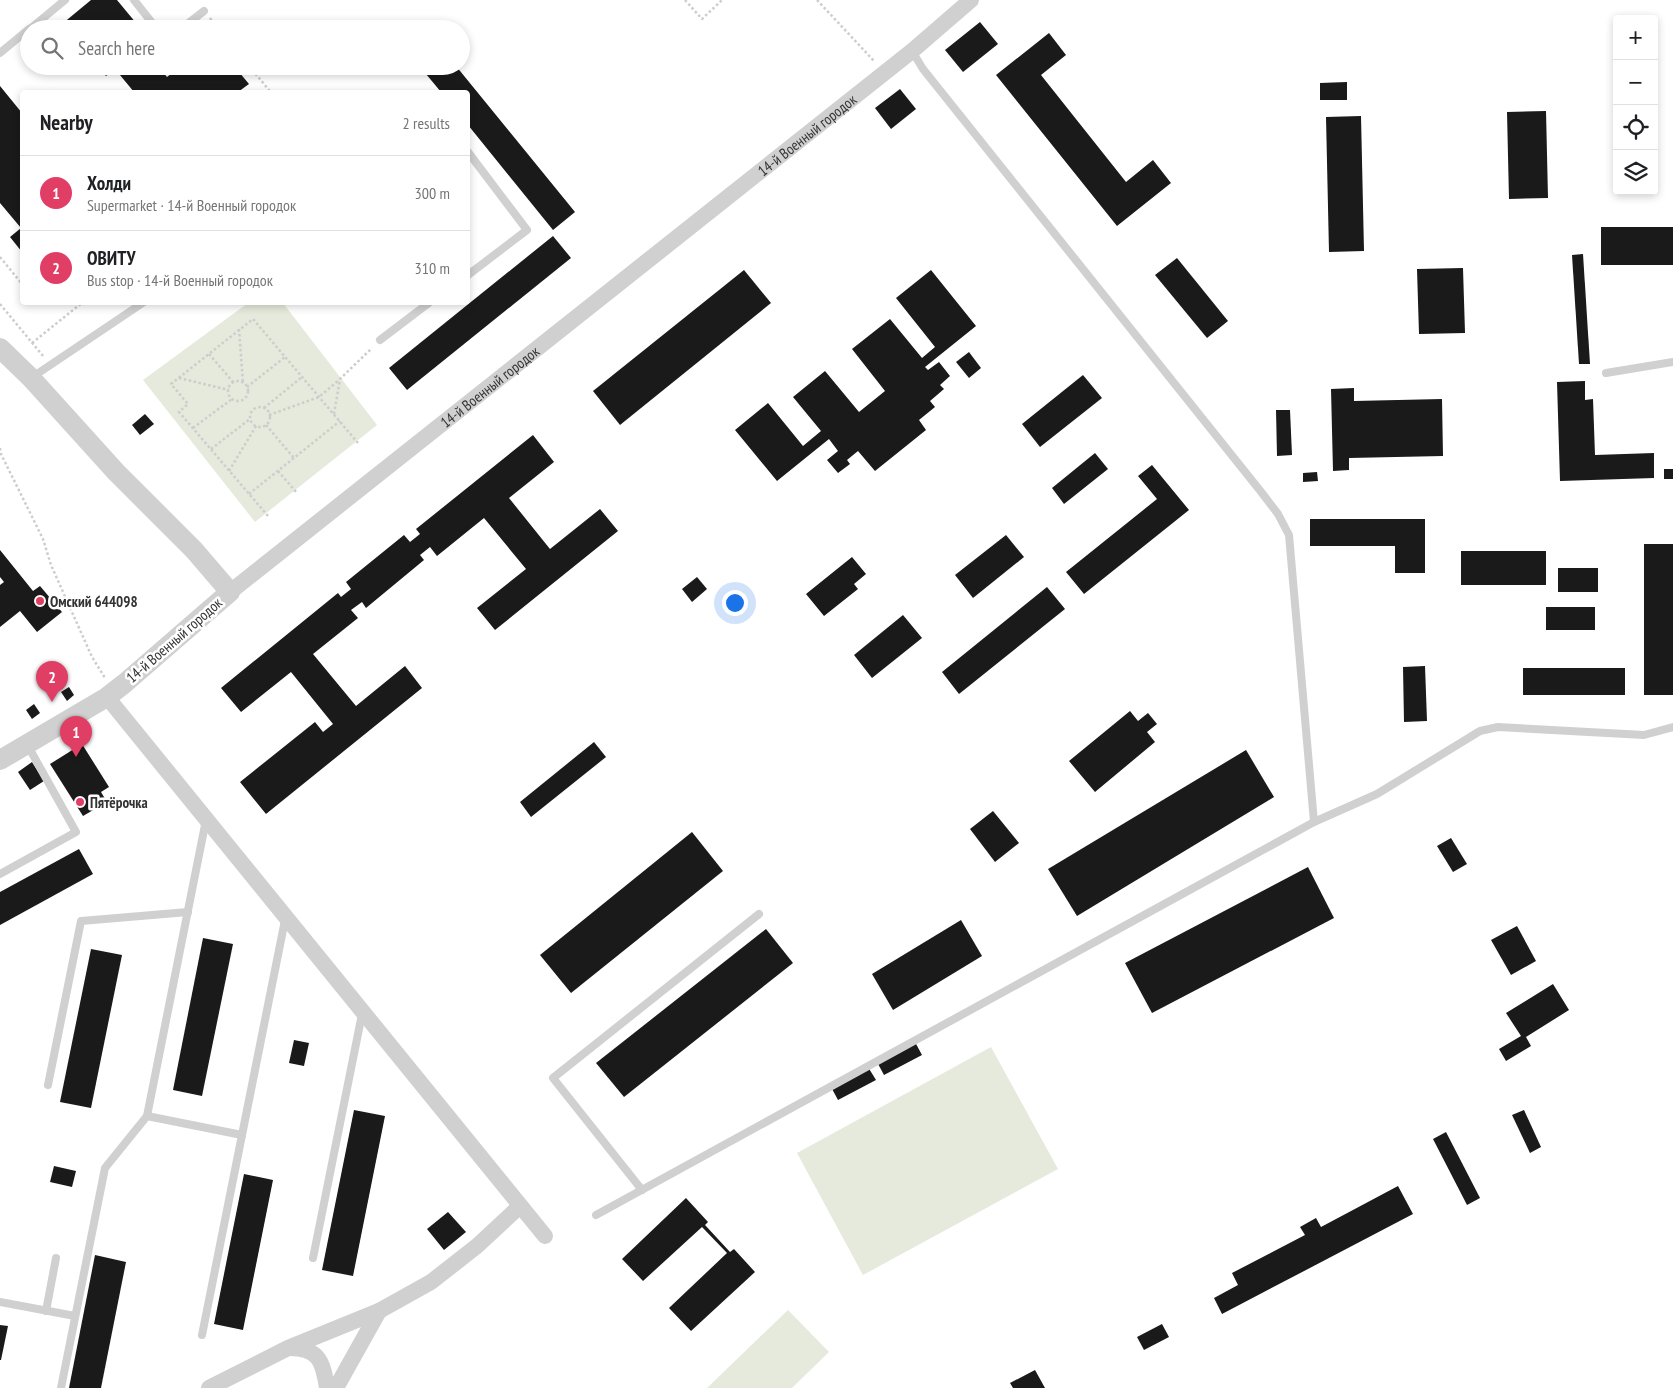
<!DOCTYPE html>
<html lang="en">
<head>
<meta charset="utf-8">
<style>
	:root { --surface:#fff; --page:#f2f2f2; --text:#202124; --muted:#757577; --line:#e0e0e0; --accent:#e13e66 }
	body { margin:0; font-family:"PT Sans Narrow",sans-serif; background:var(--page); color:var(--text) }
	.controls { position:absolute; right:15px; top:15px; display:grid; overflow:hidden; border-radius:5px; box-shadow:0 2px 8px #0003 }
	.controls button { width:45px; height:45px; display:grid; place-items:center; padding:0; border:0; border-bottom:1px solid var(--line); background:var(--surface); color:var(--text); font:25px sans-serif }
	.you { position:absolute; left:734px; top:602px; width:18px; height:18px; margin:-12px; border:4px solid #fff; border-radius:50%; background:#1a73e8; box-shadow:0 0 0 8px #1a73e833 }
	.badge { display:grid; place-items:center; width:32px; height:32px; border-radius:50%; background:var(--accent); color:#fff; font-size:16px; font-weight:700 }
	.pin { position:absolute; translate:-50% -41px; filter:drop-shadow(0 1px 2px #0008) }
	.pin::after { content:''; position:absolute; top:26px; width:18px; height:15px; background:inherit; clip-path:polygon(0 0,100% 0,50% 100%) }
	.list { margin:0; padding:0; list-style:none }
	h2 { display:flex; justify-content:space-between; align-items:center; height:65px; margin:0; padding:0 20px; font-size:21px }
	h2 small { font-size:16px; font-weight:400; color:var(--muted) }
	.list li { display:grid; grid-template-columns:32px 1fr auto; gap:15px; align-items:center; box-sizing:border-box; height:75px; padding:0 20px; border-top:1px solid var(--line) }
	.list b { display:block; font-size:19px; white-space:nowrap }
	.list p { margin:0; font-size:16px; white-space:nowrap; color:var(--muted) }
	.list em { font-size:16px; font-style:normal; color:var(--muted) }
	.icon { flex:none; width:28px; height:28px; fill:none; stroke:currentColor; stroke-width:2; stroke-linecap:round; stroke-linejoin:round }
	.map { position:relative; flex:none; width:1673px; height:1388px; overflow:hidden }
	.search { position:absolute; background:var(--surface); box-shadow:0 2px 8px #0003; left:20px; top:20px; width:450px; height:55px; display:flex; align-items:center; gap:12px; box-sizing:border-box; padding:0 18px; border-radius:28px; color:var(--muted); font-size:19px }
	.panel { position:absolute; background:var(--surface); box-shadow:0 2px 8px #0003; left:20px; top:90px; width:450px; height:215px; border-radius:5px }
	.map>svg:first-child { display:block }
	.green { fill:#e5eadc }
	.building { fill:#1a1a1a }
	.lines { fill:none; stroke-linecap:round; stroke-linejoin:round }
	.path { stroke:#cdcdcd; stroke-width:2.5; stroke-dasharray:2.5 2.5; stroke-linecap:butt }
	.service { stroke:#d0d0d0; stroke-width:8 }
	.minor { stroke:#d0d0d0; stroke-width:16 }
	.tertiary { stroke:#d0d0d0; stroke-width:20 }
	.poi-dot { fill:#e13e66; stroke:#fff; stroke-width:2 }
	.labels { text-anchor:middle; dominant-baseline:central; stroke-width:5; stroke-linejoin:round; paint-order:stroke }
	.street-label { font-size:15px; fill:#333; stroke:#fff }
	.poi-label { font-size:15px; font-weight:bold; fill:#333; stroke:#fff; text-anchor:start }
</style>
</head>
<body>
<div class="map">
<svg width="1673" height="1388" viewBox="0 0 1673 1388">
	<rect width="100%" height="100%" fill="#fff"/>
	<g class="green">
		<path d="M248,303H283L377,425L255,522L143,380Z"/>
		<path d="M991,1047L1058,1169L863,1275L797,1153Z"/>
		<path d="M788,1310L829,1352L792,1388H707Z"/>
	</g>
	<g class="building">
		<path d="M91,0H117L141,29H67L62,24Z"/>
		<path d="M980,22L998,44L963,72L945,50Z"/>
		<path d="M1049,33L1066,55L1041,75L1126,182L1153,160L1171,183L1117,226L996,75Z"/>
		<path d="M97,66H158L167,77L181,66H234L249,84L238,92H134L115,69L106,76Z"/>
		<path d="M423,66H456L575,212L553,230L468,125V92H441L421,68Z"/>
		<path d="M1347,82V100H1320V83Z"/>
		<path d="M0,86L22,113V252L10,237L21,228L0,203Z"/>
		<path d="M900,89L916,109L891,129L875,108Z"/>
		<path d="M1546,111L1548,198L1509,199L1507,112Z"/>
		<path d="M1361,116L1364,251L1329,252L1326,117Z"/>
		<rect x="1601" y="227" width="72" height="38"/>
		<path d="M553,236L571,258L407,390L389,368Z"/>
		<path d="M1583,254L1590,364H1579L1572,255Z"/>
		<path d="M1177,258L1228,321L1207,338L1155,275Z"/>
		<path d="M1463,268L1465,333L1419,334L1417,269Z"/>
		<path d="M744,270L771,303L620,425L593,391Z"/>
		<path d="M931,270L976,326L925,367L928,370L939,362L950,376L940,385L944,389L930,401L935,407L919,420L926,430L875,471L858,451L847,460L850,464L838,473L827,460L838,451L829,439L777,481L735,430L768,403L803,446L821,431L793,397L825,371L859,412L885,391L852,349L890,319L922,358L935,347L896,298Z"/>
		<path d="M969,352L981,368L969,378L956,362Z"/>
		<path d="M1083,375L1102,398L1040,447L1022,424Z"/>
		<path d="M1585,381V400L1593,399L1595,455L1654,453V478L1560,481L1557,382Z"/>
		<path d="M1354,388V401L1442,399L1443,456L1349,458V470L1333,471L1331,389Z"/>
		<path d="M1276,410H1290L1292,455L1277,456Z"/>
		<path d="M145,414L154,424L140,435L132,425Z"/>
		<path d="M533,435L554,462L509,498L550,549L600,509L618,531L495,630L477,608L526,569L484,518L437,556L430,547L420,555L424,560L366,608L362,602L351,610L358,618L313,654L356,706L405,666L422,688L266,814L240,782L315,722L323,732L333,724L291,672L241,712L221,688L338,593L341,597L351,589L346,582L404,535L410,542L420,534L416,529Z"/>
		<path d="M1095,453L1108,469L1064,504L1052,488Z"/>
		<path d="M1152,465L1189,510L1084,594L1066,572L1157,499L1138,476Z"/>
		<rect x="1664" y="469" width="9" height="10"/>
		<path d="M1317,472L1318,481L1303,482V473Z"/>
		<path d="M1310,519H1425V573H1395V546H1310Z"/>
		<path d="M1006,535L1024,557L973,598L955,575Z"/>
		<rect x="1644" y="544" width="29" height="151"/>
		<path d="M0,550L33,591L40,586L62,612L37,632L20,611L0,627V585L4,582L0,577Z"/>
		<rect x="1461" y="551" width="85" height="34"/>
		<path d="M852,557L866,574L854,584L858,589L824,616L806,594Z"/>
		<rect x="1558" y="568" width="40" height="24"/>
		<path d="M697,577L707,589L692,602L682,589Z"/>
		<path d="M1047,587L1065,609L959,694L942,672Z"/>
		<rect x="1546" y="607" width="49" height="23"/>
		<path d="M903,615L922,638L872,678L854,655Z"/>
		<path d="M1425,666L1427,721L1404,722L1403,667Z"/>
		<rect x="1523" y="668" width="102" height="27"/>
		<path d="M69,687L74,695L67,701L61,692Z"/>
		<path d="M34,704L40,713L32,719L26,710Z"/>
		<path d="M1130,711L1138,721L1148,713L1157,724L1147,732L1155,742L1095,792L1069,761Z"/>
		<path d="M594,742L606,757L531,817L520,802Z"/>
		<path d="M82,744L109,787L101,792L107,802L83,816L50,764Z"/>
		<path d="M1246,750L1274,797L1077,916L1048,869Z"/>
		<path d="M32,762L44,781L30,790L18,772Z"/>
		<path d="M993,811L1019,843L995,862L970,829Z"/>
		<path d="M692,832L723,871L571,993L540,955Z"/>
		<path d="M1451,838L1467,864L1453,872L1437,846Z"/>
		<path d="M79,849L93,874L0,925V892Z"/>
		<path d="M1308,867L1334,918L1152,1013L1125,963Z"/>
		<path d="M961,920L982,956L893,1010L872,974Z"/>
		<path d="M1517,926L1536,961L1511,975L1491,940Z"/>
		<path d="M766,929L793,963L624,1097L596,1063Z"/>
		<path d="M203,938L233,944L202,1096L173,1090Z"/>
		<path d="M91,949L122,955L91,1108L60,1102Z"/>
		<path d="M1553,984L1569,1010L1526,1037L1531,1046L1506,1061L1499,1049L1521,1036L1506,1013Z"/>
		<path d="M294,1040L309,1043L304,1066L289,1063Z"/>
		<path d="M915,1042L922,1055L884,1075L877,1062Z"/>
		<path d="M868,1067L876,1080L838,1100L831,1087Z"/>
		<path d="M354,1110L385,1116L353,1276L322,1270Z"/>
		<path d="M1524,1110L1541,1147L1530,1153L1512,1115Z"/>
		<path d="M1446,1132L1480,1198L1467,1205L1433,1139Z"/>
		<path d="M54,1166L76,1171L72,1187L50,1182Z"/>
		<path d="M244,1174L273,1180L243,1330L214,1324Z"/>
		<path d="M1398,1186L1413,1214L1222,1314L1214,1298L1238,1285L1232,1273L1305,1235L1300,1227L1316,1218L1321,1227Z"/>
		<path d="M686,1198L708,1222L705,1225L730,1252L734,1249L755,1272L691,1331L669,1308L727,1253L702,1227L643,1281L622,1259Z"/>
		<path d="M448,1212L466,1232L444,1250L427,1229Z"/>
		<path d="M95,1255L126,1262L101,1388H69Z"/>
		<path d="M1162,1324L1169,1337L1144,1350L1137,1337Z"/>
		<path d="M0,1325L8,1326L1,1360H0Z"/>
		<path d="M1035,1370L1045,1388H1013L1010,1383Z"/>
	</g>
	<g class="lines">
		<g class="path">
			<path d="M685,0L702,19L722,0"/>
			<path d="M817,0L874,61"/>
			<path d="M210,18L218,29"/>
			<path d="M249,66L269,90L266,92"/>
			<path d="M0,257L22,284"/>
			<path d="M0,304L43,356"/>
			<path d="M239,329L243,383"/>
			<path d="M32,343L83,302"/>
			<path d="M209,354L234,383"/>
			<path d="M179,378L229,390"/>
			<circle cx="238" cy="391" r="10"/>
			<path d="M247,387L285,357"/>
			<circle cx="260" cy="417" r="10"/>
			<path d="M264,408L302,377"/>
			<path d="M334,414L340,379L372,348"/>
			<path d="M269,415L319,397L339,380"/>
			<path d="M266,425L294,458"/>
			<path d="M193,428L232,399"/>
			<path d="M0,448L1,454L43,539L51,565L92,657L105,678"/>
			<path d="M211,449L250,419"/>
			<path d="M229,471L256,426"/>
			<path d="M278,471L297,493"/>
			<path d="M249,494L340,421"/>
			<path d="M268,516L179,412L188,404L171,384L253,319L358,443"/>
		</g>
		<g class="service">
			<path d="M134,0L157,29"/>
			<path d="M30,29L65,0"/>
			<path d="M181,29L204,11"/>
			<path d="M912,51L923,69L1262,493L1278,514L1289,535L1314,822"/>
			<path d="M0,53L29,29"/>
			<path d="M468,152L527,230L468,275"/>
			<path d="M380,340L430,302"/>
			<path d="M1606,373L1673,362"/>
			<path d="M31,378L144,302"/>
			<path d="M0,874L76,832L28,746"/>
			<path d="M48,1085L81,921L188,912"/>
			<path d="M147,1116L242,1135"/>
			<path d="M642,1190L553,1078L759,914"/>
			<path d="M596,1215L1314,822L1377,794L1480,731L1498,727L1644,735L1673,727"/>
			<path d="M313,1258L362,1014"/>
			<path d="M0,1302L75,1316"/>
			<path d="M46,1311L56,1258"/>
			<path d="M202,1335L285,920"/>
			<path d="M61,1388L105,1168L147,1116L206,820"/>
		</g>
		<g class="minor">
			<path id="s1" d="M230,592L912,51L971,0"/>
			<path d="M107,697L545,1236"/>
			<path d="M290,1348C319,1348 323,1362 327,1388"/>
			<path d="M209,1388L288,1348L379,1311L431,1282L477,1246L520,1206"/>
			<path d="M336,1388L379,1311"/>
		</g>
		<path class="tertiary" d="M0,348L31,378L116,472L194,550L230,592L125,683L107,697L0,760"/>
	</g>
	<g class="poi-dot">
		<circle cx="40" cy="601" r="5"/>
		<circle cx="80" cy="802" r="5"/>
	</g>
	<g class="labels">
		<g class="street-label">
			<text stroke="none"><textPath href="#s1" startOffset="736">14-й Военный городок</textPath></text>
			<text stroke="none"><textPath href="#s1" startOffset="331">14-й Военный городок</textPath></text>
			<text transform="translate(174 640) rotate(-41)">14-й Военный городок</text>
		</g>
		<g class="poi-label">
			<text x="50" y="601">Омский 644098</text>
			<text x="90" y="802">Пятёрочка</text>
		</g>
	</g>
</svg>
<div class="controls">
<button>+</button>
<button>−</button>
<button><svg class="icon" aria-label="locate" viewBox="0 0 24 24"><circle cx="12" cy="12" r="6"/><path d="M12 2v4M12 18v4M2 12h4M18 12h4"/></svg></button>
<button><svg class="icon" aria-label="layers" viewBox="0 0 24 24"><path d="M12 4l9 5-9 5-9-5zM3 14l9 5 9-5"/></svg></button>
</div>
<div class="you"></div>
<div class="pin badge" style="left:76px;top:757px">1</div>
<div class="pin badge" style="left:52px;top:702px">2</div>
<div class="search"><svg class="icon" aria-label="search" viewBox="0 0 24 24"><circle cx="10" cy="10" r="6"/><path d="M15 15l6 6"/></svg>Search here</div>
<section class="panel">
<h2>Nearby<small>2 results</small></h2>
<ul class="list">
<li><span class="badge">1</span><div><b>Холди</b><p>Supermarket · 14-й Военный городок</p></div><em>300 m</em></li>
<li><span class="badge">2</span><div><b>ОВИТУ</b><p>Bus stop · 14-й Военный городок</p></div><em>310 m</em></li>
</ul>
</section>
</div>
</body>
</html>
